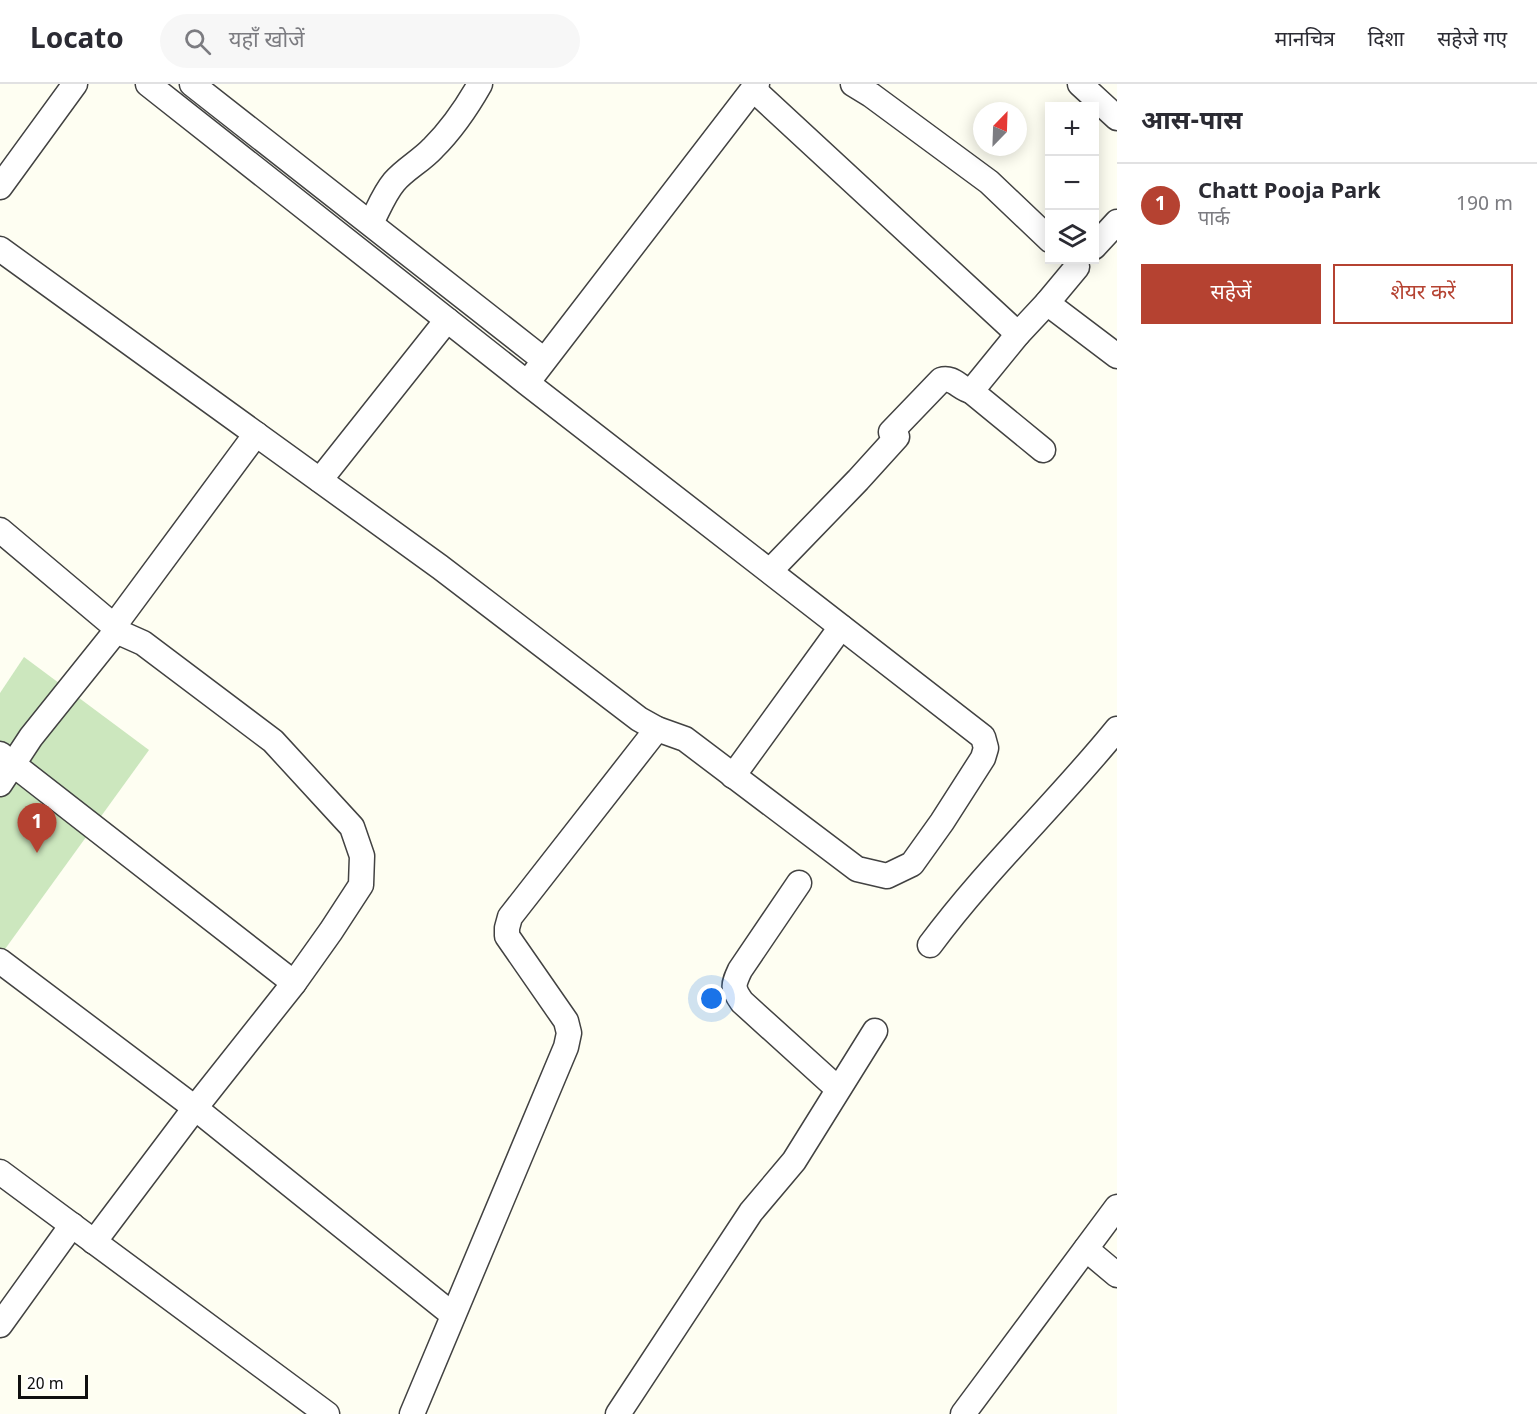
<!DOCTYPE html>
<html lang="hi">
<head>
<meta charset="utf-8">
<style>
	:root { --surface:#fff; --page:#f7f7f7; --text:#2b2b33; --muted:#7c7c81; --line:#e1e1e2; --accent:#b54231 }
	body { margin:0; font-family:Georgia,"Noto Sans Devanagari",serif; background:var(--page); color:var(--text) }
	.controls { position:absolute; right:18px; top:18px; display:grid; overflow:hidden; border-radius:0px; box-shadow:0 3px 15px #0003 }
	.controls button { width:54px; height:54px; display:grid; place-items:center; padding:0; border:0; border-bottom:2px solid var(--line); background:var(--surface); color:var(--text); font:30px sans-serif }
	.compass { position:absolute; left:973px; top:18px; width:54px; height:54px; border-radius:50%; background:var(--surface); box-shadow:0 3px 15px #0003; rotate:23deg }
	.scale { position:absolute; left:18px; bottom:15px; width:70px; box-sizing:border-box; padding-left:6px; border:3px solid #0f0f0f; border-top:0; font-size:16px; line-height:21px; white-space:nowrap; color:#0f0f0f; -webkit-text-stroke:4px #fff; paint-order:stroke }
	.you { position:absolute; left:712px; top:915px; width:21px; height:21px; margin:-15px; border:4px solid #fff; border-radius:50%; background:#1a73e8; box-shadow:0 0 0 9px #1a73e833 }
	.badge { display:grid; place-items:center; width:39px; height:39px; border-radius:50%; background:var(--accent); color:#fff; font-size:20px; font-weight:700 }
	.pin { position:absolute; translate:-50% -50px; filter:drop-shadow(0 2px 3px #0008) }
	.pin::after { content:''; position:absolute; top:32px; width:21px; height:18px; background:inherit; clip-path:polygon(0 0,100% 0,50% 100%) }
	.list { margin:0; padding:0; list-style:none }
	h2 { display:flex; justify-content:space-between; align-items:center; height:78px; margin:0; padding:0 24px; font-size:26px }
	h2 small { font-size:20px; font-weight:400; color:var(--muted) }
	.list li { display:grid; grid-template-columns:39px 1fr auto; gap:18px; align-items:center; box-sizing:border-box; height:84px; padding:0 24px; border-top:2px solid var(--line) }
	.list b { display:block; font-size:22px; white-space:nowrap }
	.list p { margin:0; font-size:20px; white-space:nowrap; color:var(--muted) }
	.list em { font-size:20px; font-style:normal; color:var(--muted) }
	.actions { display:flex; gap:12px; padding:18px 24px }
	.actions a { flex:1; padding:14px 0; border:2px solid var(--accent); border-radius:0px; text-align:center; font-size:21px; color:var(--accent) }
	.actions .main { background:var(--accent); color:#fff }
	.icon { flex:none; width:33px; height:33px; fill:none; stroke:currentColor; stroke-width:2; stroke-linecap:round; stroke-linejoin:round }
	.map { position:relative; flex:none; width:1117px; height:1330px; overflow:hidden }
	header { display:flex; align-items:center; gap:36px; box-sizing:border-box; height:84px; padding:0 30px; background:var(--surface); border-bottom:2px solid var(--line) }
	header strong { font-size:28px }
	nav { display:flex; gap:33px; margin-inline-start:auto; font-size:21px }
	.search { width:420px; height:54px; background:var(--page); display:flex; align-items:center; gap:15px; box-sizing:border-box; padding:0 21px; border-radius:33px; color:var(--muted); font-size:22px }
	main { display:flex }
	aside { flex:1; background:var(--surface) }
	.map>svg:first-child { display:block }
	.green { fill:#cce7be }
	.lines { fill:none; stroke-linecap:round; stroke-linejoin:round }
	.minor-casing { stroke:#424242; stroke-width:27 }
	.minor { stroke:#fff; stroke-width:24 }
</style>
</head>
<body>
<header>
<strong>Locato</strong>
<div class="search"><svg class="icon" aria-label="search" viewBox="0 0 24 24"><circle cx="10" cy="10" r="6"/><path d="M15 15l6 6"/></svg>यहाँ खोजें</div>
<nav><a>मानचित्र</a><a>दिशा</a><a>सहेजे गए</a></nav>
</header>
<main>
<div class="map">
<svg width="1117" height="1330" viewBox="0 0 1117 1330">
	<rect width="100%" height="100%" fill="#fefef2"/>
	<path class="green" d="M24,573L149,666L0,872V609Z"/>
	<g class="lines">
		<g class="minor-casing">
			<g id="minor">
				<path d="M192,0L544,276"/>
				<path d="M853,0L871,11L989,98L1050,156"/>
				<path d="M1080,0L1117,34"/>
				<path d="M753,5L1018,250L1047,219L1077,183"/>
				<path d="M0,103L75,0"/>
				<path d="M371,139C378,126 384,110 394,98C405,85 421,77 433,64C452,45 467,23 480,0"/>
				<path d="M1094,163L1117,138"/>
				<path d="M0,165L440,483L639,635L657,645L685,655L857,785L887,792L912,780L942,738L983,674L986,664L983,653L527,299L148,0"/>
				<path d="M1047,219L1117,272"/>
				<path d="M534,290L757,0"/>
				<path d="M971,307L1043,366"/>
				<path d="M891,348L941,296C953,292 960,305 971,307L974,304L1018,250"/>
				<path d="M320,396L447,236"/>
				<path d="M0,446L114,542L116,547L31,653L0,700"/>
				<path d="M770,487L858,396L897,353"/>
				<path d="M114,542L256,350"/>
				<path d="M0,670L294,899"/>
				<path d="M733,692L841,543"/>
				<path d="M799,799L740,886C733,901 732,904 742,918L838,1005"/>
				<path d="M930,861C987,784 1057,719 1117,645"/>
				<path d="M0,877L195,1024L453,1231"/>
				<path d="M0,1088L327,1330"/>
				<path d="M94,1158L195,1024L294,899L331,847L361,801L362,772L352,743L273,657L143,559L116,547"/>
				<path d="M1086,1165L1117,1191"/>
				<path d="M0,1241L72,1141"/>
				<path d="M412,1330L566,963L569,949L566,937L507,852V844L510,833L657,645"/>
				<path d="M618,1330L751,1128L794,1077L875,947"/>
				<path d="M963,1330L1117,1123"/>
			</g>
		</g>
		<use href="#minor" class="minor"/>
	</g>
</svg>
<div class="controls">
<button>+</button>
<button>−</button>
<button><svg class="icon" aria-label="layers" viewBox="0 0 24 24"><path d="M12 4l9 5-9 5-9-5zM3 14l9 5 9-5"/></svg></button>
</div>
<svg class="compass" viewBox="-18 -18 36 36"><path d="M0-13l5 13h-10z" fill="#e53935"/><path d="M0 13l5-13h-10z" fill="#7c7c81"/></svg>
<div class="scale">20 m</div>
<div class="you"></div>
<div class="pin badge" style="left:37px;top:769px">1</div>
</div>
<aside>
<h2>आस-पास<small></small></h2>
<ul class="list">
<li><span class="badge">1</span><div><b>Chatt Pooja Park</b><p>पार्क</p></div><em>190 m</em></li>
</ul>
<div class="actions"><a class="main">सहेजें</a><a>शेयर करें</a></div>
</aside>
</main>
</body>
</html>
